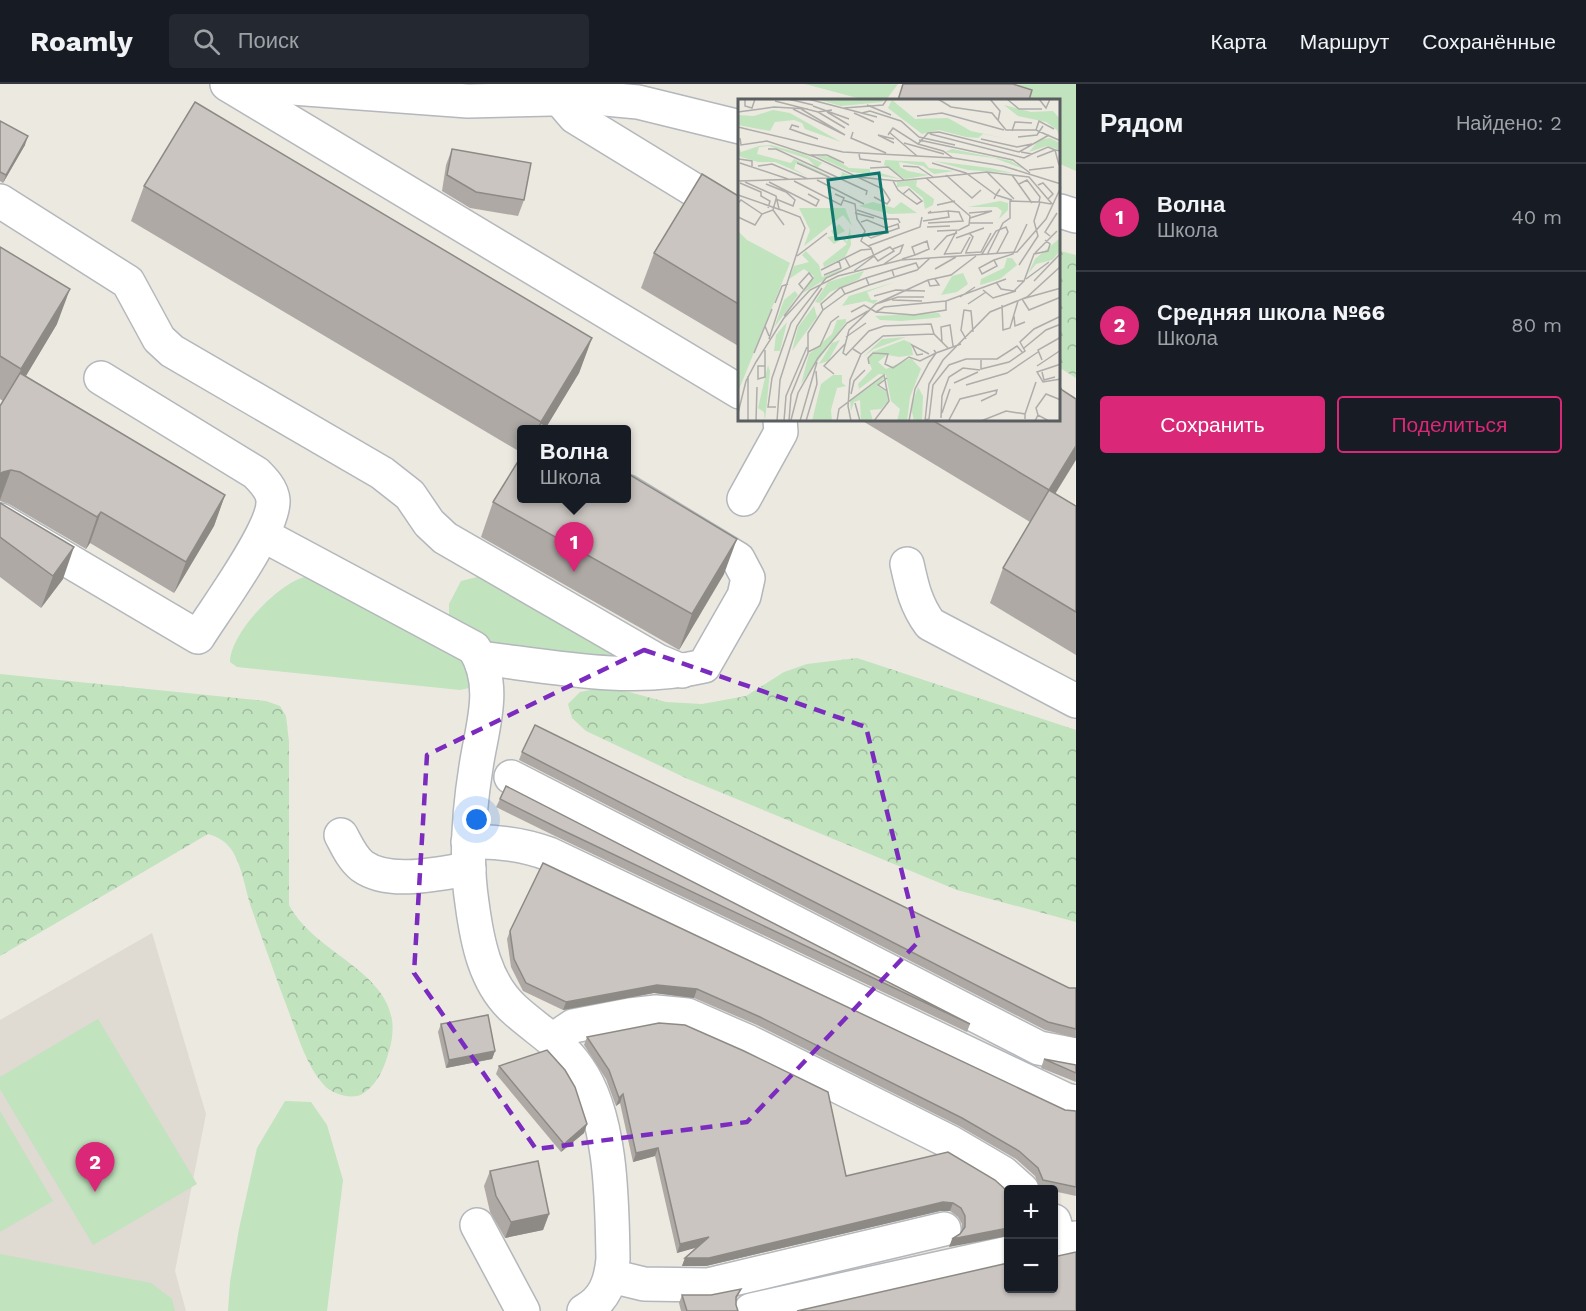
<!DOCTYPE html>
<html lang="ru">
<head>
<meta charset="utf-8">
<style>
	:root { --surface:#171b24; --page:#242831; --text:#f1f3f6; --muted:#9ea1a6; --line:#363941; --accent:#db2777 }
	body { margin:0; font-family:"Work Sans",sans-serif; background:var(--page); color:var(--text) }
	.controls { position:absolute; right:18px; bottom:18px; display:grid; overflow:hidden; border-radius:6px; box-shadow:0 2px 4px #0004 }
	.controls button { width:54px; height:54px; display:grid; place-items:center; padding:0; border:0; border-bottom:2px solid var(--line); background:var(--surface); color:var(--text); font:30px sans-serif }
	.you { position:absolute; left:477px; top:736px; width:21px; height:21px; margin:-15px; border:4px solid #fff; border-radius:50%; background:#1a73e8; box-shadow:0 0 0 9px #1a73e833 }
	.badge { display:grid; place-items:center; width:39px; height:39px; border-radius:50%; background:var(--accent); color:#fff; font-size:20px; font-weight:700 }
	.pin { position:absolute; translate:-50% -50px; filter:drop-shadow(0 2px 3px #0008) }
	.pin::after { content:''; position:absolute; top:32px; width:21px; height:18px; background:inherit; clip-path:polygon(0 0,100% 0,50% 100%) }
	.popup { position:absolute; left:517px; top:341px; width:114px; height:78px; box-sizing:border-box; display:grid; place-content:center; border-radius:6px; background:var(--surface); filter:drop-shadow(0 2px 4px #0005); font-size:20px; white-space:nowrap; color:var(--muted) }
	.popup b { font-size:22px; color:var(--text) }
	.popup::after { content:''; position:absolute; left:50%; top:100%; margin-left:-12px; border:12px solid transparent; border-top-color:var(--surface) }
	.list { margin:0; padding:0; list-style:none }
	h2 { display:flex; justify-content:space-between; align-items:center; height:78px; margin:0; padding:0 24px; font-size:26px }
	h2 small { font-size:20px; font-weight:400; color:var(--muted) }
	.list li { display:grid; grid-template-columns:39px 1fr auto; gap:18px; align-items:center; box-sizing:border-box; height:108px; padding:0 24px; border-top:2px solid var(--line) }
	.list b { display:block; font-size:22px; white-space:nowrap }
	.list p { margin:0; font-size:20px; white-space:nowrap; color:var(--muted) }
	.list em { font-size:20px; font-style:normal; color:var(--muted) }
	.actions { display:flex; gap:12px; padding:18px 24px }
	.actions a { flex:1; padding:14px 0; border:2px solid var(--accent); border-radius:6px; text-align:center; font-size:21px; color:var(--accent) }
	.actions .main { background:var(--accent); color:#fff }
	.icon { flex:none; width:33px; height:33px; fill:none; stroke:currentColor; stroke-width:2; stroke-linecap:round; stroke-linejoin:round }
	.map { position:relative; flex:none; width:1076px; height:1227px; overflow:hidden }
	header { display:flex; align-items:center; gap:36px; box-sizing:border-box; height:84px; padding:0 30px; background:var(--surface); border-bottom:2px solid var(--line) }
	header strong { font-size:28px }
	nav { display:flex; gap:33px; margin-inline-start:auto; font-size:21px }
	.search { width:420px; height:54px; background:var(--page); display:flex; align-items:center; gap:15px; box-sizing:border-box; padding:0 21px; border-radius:6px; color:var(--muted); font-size:22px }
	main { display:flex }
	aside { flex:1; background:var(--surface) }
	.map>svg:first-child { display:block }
	.education { fill:#dfdad2 }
	.grass { fill:#c1e3be }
	.forest { fill:url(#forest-crowns) }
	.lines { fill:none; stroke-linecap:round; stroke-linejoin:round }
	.minor-casing { stroke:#b4b7bb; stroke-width:36 }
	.minor { stroke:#fff; stroke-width:33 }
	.wall { fill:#aea9a5 }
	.shaded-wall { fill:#8d8a86 }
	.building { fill:#cac5c0; stroke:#8d8a86; stroke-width:1.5 }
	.marked { fill:none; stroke:#7b2cbf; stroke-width:4.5; stroke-dasharray:12 8; stroke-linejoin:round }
	.inset-road { fill:none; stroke:#aeadaa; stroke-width:1.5 }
	.view { fill:#0f766e; fill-opacity:0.15; stroke:#0f766e; stroke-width:3 }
	.inset-edge { fill:none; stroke:#5a5e61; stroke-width:3 }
</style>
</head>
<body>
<header>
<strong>Roamly</strong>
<div class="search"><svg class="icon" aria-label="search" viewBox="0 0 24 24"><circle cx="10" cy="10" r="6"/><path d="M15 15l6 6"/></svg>Поиск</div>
<nav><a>Карта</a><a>Маршрут</a><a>Сохранённые</a></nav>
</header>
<main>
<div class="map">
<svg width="1076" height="1227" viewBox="0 0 1076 1227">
	<defs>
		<pattern id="forest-crowns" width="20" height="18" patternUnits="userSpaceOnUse" patternTransform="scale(1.5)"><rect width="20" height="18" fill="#c1e3be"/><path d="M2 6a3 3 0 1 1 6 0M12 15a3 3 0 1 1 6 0" fill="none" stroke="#a0bb9e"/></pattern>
	</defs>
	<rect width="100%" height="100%" fill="#ece9e1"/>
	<path class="education" d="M152,849L206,1030L175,1187L186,1227H0V936Z"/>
	<g class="grass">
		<path d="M805,0H898L886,16H865Z"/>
		<path d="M992,0H1076V87L1060,80V16H1033L1027,11Z"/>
		<path d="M308,492L465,576L471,597L469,604L460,606L237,583L230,578C230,549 280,497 308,492Z"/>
		<path d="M481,492L627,577L493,561L449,532V520L461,497Z"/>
		<path d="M98,935L197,1100L93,1161L0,1005V993Z"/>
		<path d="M285,1017L311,1018L327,1041L343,1096L327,1227H228L230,1198L239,1145L257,1064Z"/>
		<path d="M0,1027L53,1117L0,1148Z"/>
		<path d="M0,1170L151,1199L172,1215L175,1227H0Z"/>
	</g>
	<g class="forest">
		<path d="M1060,167L1076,171V294L1060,284Z"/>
		<path d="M857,574L1076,646V838L957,806L688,695L586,647L572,634L568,620L580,608L601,604L629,608L666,618L702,620L746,612L784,588L807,580Z"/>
		<path d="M0,590L266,617L280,622L286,632L289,658V821C318,876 412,891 389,967C384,984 379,998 364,1009C353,1017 331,1010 323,1000C306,980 299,955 290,931C276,894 263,857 250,820C245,804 242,783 233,768C227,758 219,753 208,750L0,872Z"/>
	</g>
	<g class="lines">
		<g class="minor-casing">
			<g id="minor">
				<path d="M227,0L740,308"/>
				<path d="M236,0L468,17L595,14L638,18L740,43"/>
				<path d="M550,4L575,33L740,134"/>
				<path d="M0,117L128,198L159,255L172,267L382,389L410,411L429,439L445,454L658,577L682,587"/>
				<path d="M1060,127L1076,132"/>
				<path d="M744,415L781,348L780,336"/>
				<path d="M0,436L198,553C216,524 275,445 273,416C272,405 263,396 256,389L101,294"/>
				<path d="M263,451L474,564C498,602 482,642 476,683C469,727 465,774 472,819C477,857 485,900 515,926C537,946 561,959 578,984C612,1032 612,1118 613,1175C611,1197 605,1216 584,1227"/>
				<path d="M907,480C912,503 916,521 930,540L1076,617"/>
				<path d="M481,574C553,583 632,599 704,582L744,512L748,494L738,475L626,407"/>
				<path d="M511,693L1039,964L1076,971"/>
				<path d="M341,751C347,762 352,774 362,782C390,802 438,789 469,785"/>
				<path d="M468,758C497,757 522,760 549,770L1066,1016L1076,1018"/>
				<path d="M554,955L573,942L630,931L656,928L687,931L749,958L950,1058L1003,1089L1022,1106"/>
				<path d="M1054,1137L1060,1157L1076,1154"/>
				<path d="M477,1141L523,1227"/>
				<path d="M611,1192L644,1200L708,1201L944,1145"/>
				<path d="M751,1226L1008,1169"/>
			</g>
		</g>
		<use href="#minor" class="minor"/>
	</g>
	<g class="wall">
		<path d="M0,37L25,61L3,99L0,97Z"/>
		<path d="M452,65L524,116L518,132L470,124L442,107L446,81Z"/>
		<path d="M144,102L592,254L579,289L547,342L553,345H522V369L131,137Z"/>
		<path d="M740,113V263L641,204L654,169Z"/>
		<path d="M0,163L57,240L26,292L225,411L214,442L174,509L90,459L86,465L9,420L0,417V322L3,317L0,315Z"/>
		<path d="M1062,306L1055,410L1076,422V571L990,519L1003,484L1030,438L861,336H1059Z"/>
		<path d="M493,418L724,490L679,566L481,453Z"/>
		<path d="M0,419L63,495L41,524L0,493Z"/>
		<path d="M522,668L1069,904H1076V954L1045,946L519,676Z"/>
		<path d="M500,715L970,940L967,948L557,753L496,723Z"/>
		<path d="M543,779L1065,1026L1076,1027V1112L1053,1107V1106L1040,1105L1035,1092L1016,1075L959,1042L757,941L694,914L654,909L563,926L523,907L511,883L507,855L510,847Z"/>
		<path d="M441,940L495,967L492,975L446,984L438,948Z"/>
		<path d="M587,953L846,1092L1007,1107L949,1163L962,1147V1140L958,1133L950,1127H940L706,1182H682L685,1174L696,1163L677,1169L655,1072L633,1078L620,1019L616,1022L606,995L584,961Z"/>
		<path d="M1044,975L1076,981V998L1041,984Z"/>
		<path d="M499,982L587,1040L584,1049L561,1068L496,990Z"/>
		<path d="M490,1087L549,1130L543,1146L505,1154L490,1128L484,1102Z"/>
		<path d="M741,1205L736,1216V1221L738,1227H681L679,1219L682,1211H711Z"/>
	</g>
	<g class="shaded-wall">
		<path d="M28,52L25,61L3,99L6,91Z"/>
		<path d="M70,205L57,240L9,320L21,285Z"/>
		<path d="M592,254L579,289L545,345H539L541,338Z"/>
		<path d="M1076,362V376L1036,441L1049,406Z"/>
		<path d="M11,386L0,416V390L3,388Z"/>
		<path d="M225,411L214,442L174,509L186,478Z"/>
		<path d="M101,428L90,459L86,465L97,433Z"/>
		<path d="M737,455L724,490L679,566L692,530Z"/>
		<path d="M74,463L63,495L41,524L53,492Z"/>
		<path d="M657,901L697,905L694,914L654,909L563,926L566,918Z"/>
		<path d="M495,967L492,975L446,984L449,976Z"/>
		<path d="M623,1010L620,1019L616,1022L619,1014Z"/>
		<path d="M587,1040L584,1049L561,1068L564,1060Z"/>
		<path d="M658,1064L655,1072L633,1078L636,1069Z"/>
		<path d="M943,1118L953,1119L950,1127H940L706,1182H682L685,1174Z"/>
		<path d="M549,1130L543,1146L505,1154L511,1138Z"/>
		<path d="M1008,1144V1152L949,1163L952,1155Z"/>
		<path d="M709,1153L706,1161L677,1169L680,1160Z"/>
	</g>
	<g class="building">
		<path d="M903,0H1013L1032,6L1029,16H898Z"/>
		<path d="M195,18L592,254L541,338L144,102Z"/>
		<path d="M0,37L28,52L6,91L0,88Z"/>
		<path d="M452,65L531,79L524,116L476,108L447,91Z"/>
		<path d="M702,90L740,113V221L654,169Z"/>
		<path d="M0,163L70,205L21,285L0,272Z"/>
		<path d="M20,289L225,411L186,478L101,428L97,433L20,388L11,386L3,388L0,390V322Z"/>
		<path d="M1059,302L1062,306L1076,315V362L1049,406L932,336H1059Z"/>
		<path d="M541,339L553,345H537Z"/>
		<path d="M522,371V414H627V389L737,455L692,530L493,418Z"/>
		<path d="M1049,406L1076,422V528L1003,484Z"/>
		<path d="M0,419L74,463L53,492L0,453Z"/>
		<path d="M535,641L1069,904H1076V945L1048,938L522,668Z"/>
		<path d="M506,702L970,940L560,745L500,715Z"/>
		<path d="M543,779L1065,1026L1076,1027V1103L1043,1096L1038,1084L1019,1067L962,1034L760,933L697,905L657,901L566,918L526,899L514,875L510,847Z"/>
		<path d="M488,931L495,967L449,976L441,940Z"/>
		<path d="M659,939L685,941L744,967L828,1008L846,1092L948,1068L995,1096L1007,1107L1008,1112V1144L952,1155L960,1150L965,1143V1132L961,1124L953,1119L943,1118L709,1174H685L709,1153L680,1160L658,1064L636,1069L623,1010L619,1014L609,986L587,953Z"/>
		<path d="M547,966L565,986L575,1003L587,1040L564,1060L499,982Z"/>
		<path d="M1044,975L1076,981V989Z"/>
		<path d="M538,1077L549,1130L511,1138L496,1112L490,1087Z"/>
		<path d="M1076,1168V1227H797L1008,1179V1204H1053V1173Z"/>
		<path d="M741,1205L736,1213V1221L738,1227H687L682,1211H711Z"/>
	</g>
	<path class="marked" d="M644,566L866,643L919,857L747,1038L536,1065L414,889L427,671Z"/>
	<g transform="translate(738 15)">
		<rect width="322" height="322" fill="#ece9e1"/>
		<path d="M79,0L143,1L148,0L144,3L103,7ZM154,1L177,20L210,19L233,32L270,40L245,35L240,39L228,38L201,31L184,35L150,9ZM35,11L52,14L103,43L67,30L64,24L56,21L37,23L32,32L0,26V16L16,17ZM312,39L322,44V51L309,47L291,53L301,41ZM33,46L65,55L113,77L103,78L104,73L84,64L79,69L70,60L31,47L21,48L19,55L53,64L56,60L94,78L58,64L56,70L69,77L37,63H20L0,57V48L3,53L21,47ZM214,50L273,62L286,70L256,59L207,53ZM76,56L94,58L111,69L132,70V74L139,73L163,80L113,73ZM147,61L186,63L191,69L216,72L196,75L185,67L161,63L162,68L170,72L191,76L167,80L146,66ZM196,62L252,69L275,74L230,71ZM101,125L107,132L97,137L106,138L109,143L112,128L113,146L107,158L86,168L85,164L109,145L104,140L96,145L89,138L96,137L93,132ZM322,139V152L314,161L298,165L290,175L297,160ZM269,159H274L279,166L262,180L242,186L243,180L266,169ZM126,172L121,180L92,193L82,204L77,203L90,183ZM166,241L173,244L175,256L161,258L134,253ZM133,255H150L140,263L148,270L173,259L183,270L172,298L169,322H159L162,310L153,302L148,276L141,275L121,290L120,285L134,270L130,261ZM95,276H104V284L108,287L99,289L93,311L94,322H74L83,285ZM144,277L146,279L139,287L149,293L150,302L143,310L132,311L135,322H123L122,301L116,303L113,312L112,301ZM180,288L185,297L184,322H176L173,308Z" fill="#c1e3be"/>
		<path d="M266,6L293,13L315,12L322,20V40L319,31L308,23L280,17ZM179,81L178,87L196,100L195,106L187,110L185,99L170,87L159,88V83ZM262,102L270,104V111L261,120L264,112L259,108H230ZM135,103L156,109L163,103L179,114L152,115L121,107ZM107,109L114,127L105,116L66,147L72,131L61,109ZM68,152L81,166L84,178L104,170L65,194L76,177L66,170L51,180L56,167L71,163L64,156ZM225,174L230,185L219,193L203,196L214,177ZM157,183L129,193L133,201H140L136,205L128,202L104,207L111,197ZM57,192L60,196L36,229L46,201ZM76,207L79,218L54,252L60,228ZM201,214L203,218L196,219L163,222L142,221L137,217ZM108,220V223L63,285L71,255L94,235L99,221ZM49,223L42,252H36L38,236ZM168,238L136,250L125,258L144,240ZM102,241L90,262L81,265L94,244ZM30,266L32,272L27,322L26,313L20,309Z" fill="#c1e3be"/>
		<path d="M0,132L9,141L52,164L0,293Z" fill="#c1e3be"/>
		<path class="inset-road" d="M7,0V7L14,9L17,0M50,0L75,6M70,0L139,18M200,0L213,8L254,14L268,31H298L323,42M252,0L262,12L260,22M269,0L281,10H304M301,0L308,9L312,0M37,2L80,13L94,11M129,6L153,16M75,7L111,20M106,9L145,6L149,0M55,10L107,36L63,10M0,13L36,8L70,10M80,13L107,29M89,13L111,26M116,14L136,23M124,14L132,12L163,22L181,38L217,46M179,17L204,14L266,31M0,28L105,53L215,59L265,67L323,85M61,28L54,26L52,30L80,40M298,31L301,22L316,30M274,32L277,23L294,24M115,33L113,39L148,54M151,33L179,57M192,35L286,59L294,55M150,36L155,29L180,45L190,34L201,33L281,53L311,36M280,38L299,36L305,27M2,39L3,46L29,42L77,58L145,90L152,101L149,105L136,98M156,40L140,36L156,44M243,40L279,48L294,45M181,41L275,61L292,74M166,44L206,55M180,45L205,52L215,59M30,50H38L129,92L128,96M283,53L294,55L310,48L317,51M121,55L122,60L143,63M71,56H89L106,64M299,58L317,51M1,60L14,62V67M2,64L50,80M59,64L93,79M194,64L228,74L258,96L262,90M321,66L317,51L323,52M20,67L34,65L70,80M165,67L180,68L195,78M132,69L150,68L166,81M291,71L316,68M249,73L276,100M208,76L234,99L243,91M274,76L294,104M188,79L232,117L231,126L221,131L199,132M79,81L126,105M0,82L120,78L159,82L249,73L291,78L315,106M56,82L103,106L106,99L97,95M155,82L160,91L165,95L179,105L184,102L171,90L165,95M7,83L38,97L41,110L62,118L67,129L31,240M31,83L78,107L81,101L70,95M2,84L23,93V97L32,102L30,109M281,85L289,81L302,98L301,103M300,86L305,84L315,95L310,100M0,96L43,111M256,100L258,96L274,101M105,101L117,105L119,120L127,132L123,142L133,149L136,157L116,172M0,104L3,101L24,115M199,106L217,102M35,111L46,126M119,111L146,120H160L162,124M117,114L136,119M231,114L254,112L232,119M0,118L17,126L24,115L35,111L38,100L55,107L57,101L48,93L28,85M185,122L211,118L210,112L190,114L193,112M123,123L129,121L148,129L160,125L161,129L133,139L127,135M190,124L225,122L221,113L210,112M232,124H255M189,128L212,127M312,137L307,133L319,114M218,139L246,129M130,147L182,128L184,118M196,151L209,137L219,134M228,153L235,138L231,134M227,154L243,153L253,134M297,154L319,132M206,155L223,154L232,138M244,155L258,132L268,128L270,133L259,154M206,156L219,131M249,156L265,124L272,119V102L302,103M59,157L89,134M107,159L112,168L152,148L156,152L140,162L136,157M164,160L177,156L191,150L189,142L174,148L177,156M256,161L259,167L244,175L241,169L256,161L275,155L289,125M146,165L162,154L165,146L155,150M281,166L300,137L296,122L302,103L313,105M197,170L218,158M83,171L123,151L134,150M154,171L178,164L181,170M86,176L103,169L101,162M128,179L154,171L156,177M288,180L311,163M190,181L192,187L201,186L197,180M279,182H286L296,155L310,152L312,145L307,141M296,182L323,154M258,183L263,190L276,192L286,182M103,188L107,195L131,186M323,189L284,200L291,211L323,198M245,191L255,199L278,192M136,197L158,191L187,192M222,198L237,188M154,201L184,202M37,204L44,187L50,185M141,204L160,198H186M230,205L248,193M264,206L265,231L272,229L280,202M85,211L107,195M113,213L126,206L138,213L146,208L208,202L268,180M138,213L176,216L208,211V202M46,217L75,179L71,174L61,185L65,190M276,217L277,227L287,223M31,237L27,227L34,210M108,238L128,224M228,240L223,231L226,211L233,212L235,233M204,243L203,228L212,226L215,247M210,249L196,235L193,225L146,227L131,232L108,256L105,254L111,231L138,205L190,181L213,176L238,157M286,249L308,231L323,225M27,251V278L20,280V267H27M70,253L82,247L93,223L101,217M16,254L27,227M123,255L145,237L196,235M185,255L179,256L174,246L191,255M243,261V270L271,263L287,252L282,243L296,230L323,217M304,261L300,251L323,238M131,265L130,259L135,254L150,255L147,265L155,269L171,258L182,262L198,254L196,251M323,265L299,273L305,283L323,280M299,267L323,251M304,273L306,281L317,278M96,275L86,267L107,245M149,279L140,286L149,292M216,284L240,273M228,286L269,274L300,253M113,295L116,282L127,271M117,304L122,322M38,308H30L34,279L53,224L88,179L112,168M0,314L8,282L18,263L46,219L72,191L100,177L163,161L279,153L308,120L323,88M204,314L212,290M287,315L298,283M300,316L298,309L308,295L323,301M203,319L204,297L211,278L225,269L242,271M53,321L60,294L80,259L109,224L130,212M187,321L191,320L195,286L211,266L228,260H259L279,247L285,254M211,321L222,300L259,291L258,295L243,302M10,322V277M18,322L19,288M39,322L42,281L59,227L84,189M46,322L48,297L69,248M51,322L53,296L70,254V234L85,211L83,205L102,189L128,179L131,186L179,171L192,159M62,322L79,263M68,322L79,285L78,272M99,322L101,310L146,276L151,302L136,322M113,322L110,307L112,281L123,255L115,250M171,322L177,290L191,264L198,254L223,245M187,322L191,285L205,261L252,213L289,198L323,167M243,322L268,312L287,315V320M263,322H288M297,322L300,316L311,322"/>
		<path class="view" d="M141,74L149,133L98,140L90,81Z"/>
		<rect width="322" height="322" class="inset-edge"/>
	</g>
</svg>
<div class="controls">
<button>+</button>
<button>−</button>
</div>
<div class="you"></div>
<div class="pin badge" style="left:574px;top:488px">1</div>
<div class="popup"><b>Волна</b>Школа</div>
<div class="pin badge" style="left:95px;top:1108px">2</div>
</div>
<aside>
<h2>Рядом<small>Найдено: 2</small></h2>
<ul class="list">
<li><span class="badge">1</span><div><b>Волна</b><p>Школа</p></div><em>40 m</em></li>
<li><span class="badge">2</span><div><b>Средняя школа №66</b><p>Школа</p></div><em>80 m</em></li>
</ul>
<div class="actions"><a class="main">Сохранить</a><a>Поделиться</a></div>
</aside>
</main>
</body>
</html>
